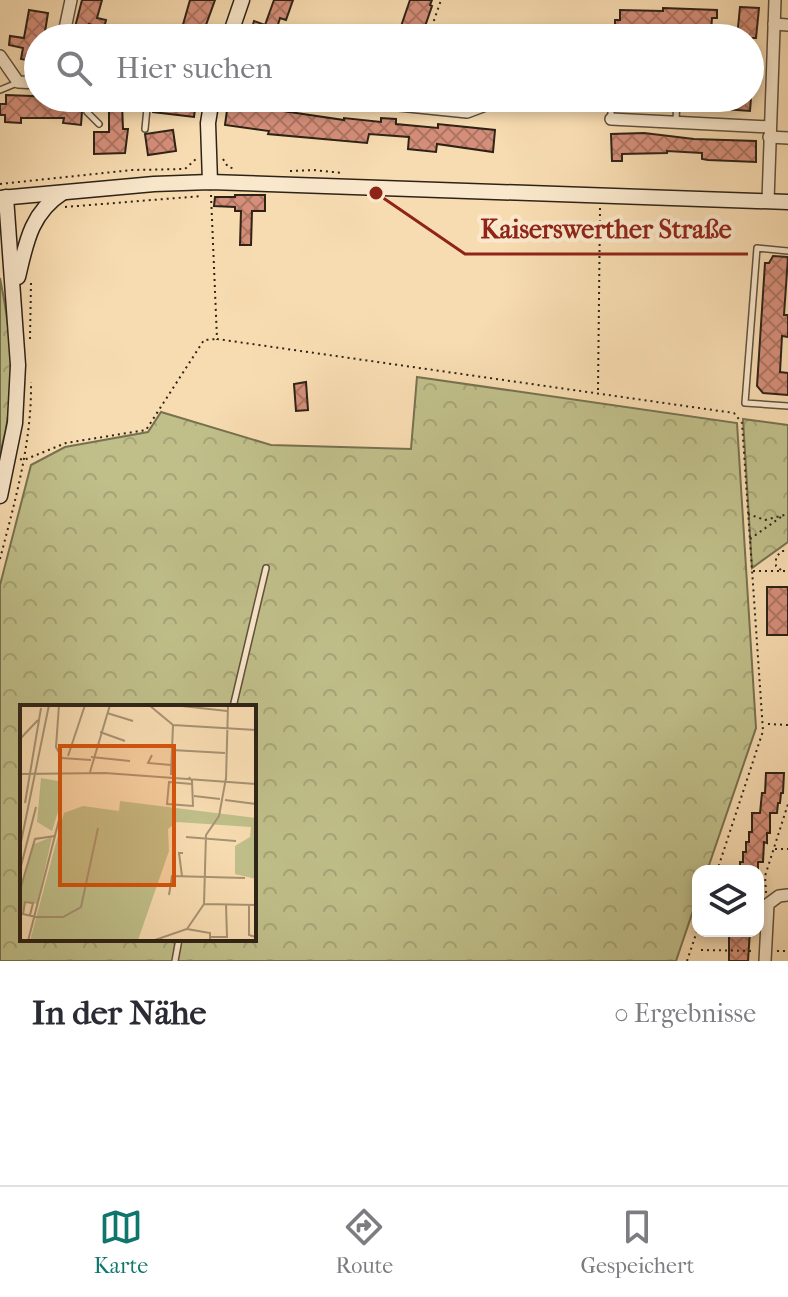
<!DOCTYPE html>
<html lang="de">
<head>
<meta charset="utf-8">
<style>
	:root { --surface:#fff; --page:#f7f7f7; --text:#2b2b33; --muted:#7c7c81; --line:#e1e1e2; --accent:#0f766e }
	body { margin:0; font-family:"IM FELL French Canon",serif; background:var(--page); color:var(--text) }
	.controls { position:absolute; right:24px; bottom:24px; display:grid; overflow:hidden; border-radius:16px; box-shadow:0 4px 12px #0003 }
	.controls button { width:72px; height:72px; display:grid; place-items:center; padding:0; border:0; border-bottom:2px solid var(--line); background:var(--surface); color:var(--text); font:40px sans-serif }
	.list { margin:0; padding:0; list-style:none }
	h2 { display:flex; justify-content:space-between; align-items:center; height:104px; margin:0; padding:0 32px; font-size:34px }
	h2 small { font-size:26px; font-weight:400; color:var(--muted) }
	.icon { flex:none; width:44px; height:44px; fill:none; stroke:currentColor; stroke-width:2; stroke-linecap:round; stroke-linejoin:round }
	.map { position:relative; flex:none; width:788px; height:961px; overflow:hidden }
	.search { position:absolute; background:var(--surface); box-shadow:0 4px 12px #0003; left:24px; right:24px; top:24px; height:88px; display:flex; align-items:center; gap:20px; box-sizing:border-box; padding:0 28px; border-radius:44px; color:var(--muted); font-size:30px }
	.sheet { height:224px; background:var(--surface) }
	nav { display:flex; justify-content:space-around; align-items:center; box-sizing:border-box; height:112px; border-top:2px solid var(--line); background:var(--surface); font-size:22px; color:var(--muted) }
	nav a { display:grid; justify-items:center; gap:4px }
	nav .on { color:var(--accent) }
	.map>svg:first-child { display:block }
	.forest { fill:url(#forest-crowns); stroke:#777150; stroke-width:2; fill-rule:evenodd }
	.building { fill:url(#building-cross-hatch); stroke:#2e2317; stroke-width:2 }
	.lines { fill:none; stroke-linecap:round; stroke-linejoin:round }
	.lane-casing { stroke:#60513e; stroke-width:8 }
	.street-casing { stroke:#60513e; stroke-width:14 }
	.secondary-casing { stroke:#2e2317; stroke-width:17 }
	.path { stroke:#2e2317; stroke-width:2; stroke-dasharray:2 4; stroke-linecap:butt }
	.lane { stroke:#fae8cc; stroke-width:5 }
	.street { stroke:#fae8cc; stroke-width:11 }
	.secondary { stroke:#fae8cc; stroke-width:14 }
	.inset-road { fill:none; stroke:#a79273; stroke-width:2 }
	.view { fill:#d5540d; fill-opacity:0.15; stroke:#d5540d; stroke-width:4 }
	.inset-edge { fill:none; stroke:#2e2317; stroke-width:4 }
	.leader { fill:none; stroke:#8f2418; stroke-width:3 }
	.callout-dot { fill:#8f2418; stroke:#fae8cc; stroke-width:3 }
	.callout-label { font-size:26px; text-anchor:middle; font-weight:bold; fill:#8f2418; stroke:#fae8cc; stroke-width:8; stroke-linejoin:round; paint-order:stroke }
</style>
</head>
<body>
<div class="map">
<svg width="788" height="961" viewBox="0 0 788 961">
	<defs>
		<pattern id="forest-crowns" width="20" height="18" patternUnits="userSpaceOnUse" patternTransform="scale(2)"><rect width="20" height="18" fill="#c0bf8a"/><path d="M2 6a3 3 0 1 1 6 0M12 15a3 3 0 1 1 6 0" fill="none" stroke="#a5a476"/></pattern>
		<pattern id="building-cross-hatch" width="8" height="8" patternUnits="userSpaceOnUse" patternTransform="scale(2)"><rect width="8" height="8" fill="#d58e79"/><path d="M0 0l8 8M0 8l8-8" fill="none" stroke="#ad7462"/></pattern>
	</defs>
	<rect width="100%" height="100%" fill="#f8dcb1"/>
	<filter id="stains"><feTurbulence type="fractalNoise" baseFrequency=".0025" numOctaves="4"/><feColorMatrix values="0 0 0 0 .2 0 0 0 0 .09 0 0 0 0 .02 0 0 0 .5 -.17"/></filter>
	<radialGradient id="worn" r=".72"><stop offset=".6" stop-color="#630" stop-opacity="0"/><stop offset="1" stop-color="#630" stop-opacity=".3"/></radialGradient>
	<g class="forest">
		<path d="M0,278C12,336 17,396 0,454Z"/>
		<path d="M417,377L737,423L756,728L707,871H698V896L676,961H0V585L31,465L65,447L148,432L161,412L271,445L411,449ZM22,707H254V939H22Z"/>
		<path d="M743,419L788,425V542L752,568Z"/>
	</g>
	<g class="building">
		<path d="M82,0H102L97,18L106,20L104,28L89,24L88,30L75,27Z"/>
		<path d="M190,0H215L206,25L209,26L206,38H190L180,35Z"/>
		<path d="M274,0H293L286,20L280,18L274,38H249L254,21L265,25Z"/>
		<path d="M410,0H432L430,5L432,6L421,38H397Z"/>
		<path d="M740,7L759,8L756,38H737Z"/>
		<path d="M663,8L717,10V18H712L711,31L615,30V20H620V10L663,11Z"/>
		<path d="M29,10L48,13L44,38H38V62L21,59L23,48L9,45L10,36L24,38Z"/>
		<path d="M6,95L83,98L81,125L63,123L64,118H21V123L5,122V115H0V104H6Z"/>
		<path d="M109,98H142V106L122,104L123,129H128L125,153L94,154V132H109Z"/>
		<path d="M153,98H174L196,102L194,117L153,112Z"/>
		<path d="M683,98H751L750,111L683,106Z"/>
		<path d="M228,103L344,120V118L381,122V118L396,119V124L438,128V124L495,130L493,152L437,144L436,152L408,149L409,137L369,134L367,143L268,134L269,131L225,125Z"/>
		<path d="M173,130L176,151L148,155L145,134Z"/>
		<path d="M644,133L694,139L756,141V162L708,160L702,159V153L667,151V153L622,154V161H612L611,134Z"/>
		<path d="M235,195H265V211H252L251,245H240L241,211H235V207L214,206L215,197H235Z"/>
		<path d="M773,256L788,257L784,315H788V337L782,336L780,372L788,373V395L763,393L757,386L765,263H769Z"/>
		<path d="M306,382L308,410L296,411L294,384Z"/>
		<rect x="767" y="587" width="21" height="48"/>
		<path d="M766,773H784L783,793H781L780,803H778L777,813H770V833H767V843L764,842L763,862H758V871H740V862H743V852H746V842H749V832H752V813H760L762,793H765Z"/>
		<path d="M729,931H750L748,961H729Z"/>
	</g>
	<g class="lines">
		<g class="lane-casing">
			<g id="lane">
				<path d="M0,90L17,83"/>
				<path d="M89,98L87,112L99,124"/>
				<path d="M611,118V98"/>
				<path d="M676,121L677,98"/>
				<path d="M145,129L148,98"/>
				<path d="M788,251L757,248L745,403L788,406"/>
				<path d="M233,707L266,568"/>
				<path d="M175,961L179,939"/>
			</g>
		</g>
		<g class="street-casing">
			<g id="street">
				<path d="M774,24L788,25"/>
				<path d="M63,38L71,0"/>
				<path d="M0,56L18,82L38,83"/>
				<path d="M330,98L467,112L483,106"/>
				<path d="M611,119L770,127"/>
				<path d="M769,137L788,138"/>
				<path d="M768,201L775,0"/>
				<path d="M765,961L768,904L779,896L788,895"/>
			</g>
		</g>
		<g class="secondary-casing">
			<g id="secondary">
				<path d="M229,38L242,0"/>
				<path d="M210,182L208,123L212,98"/>
				<path d="M0,198L154,184L210,182L788,202"/>
				<path d="M18,277C26,243 31,213 62,193"/>
				<path d="M0,496L15,423L18,365L6,197"/>
			</g>
		</g>
		<g class="path">
			<path d="M428,38L441,0"/>
			<path d="M223,159L228,167L236,169"/>
			<path d="M290,171L313,170L343,173"/>
			<path d="M0,184L132,170L185,169L197,158"/>
			<path d="M211,195L217,339L734,413L742,423L763,731L717,871"/>
			<path d="M65,207L202,196"/>
			<path d="M30,339L31,282"/>
			<path d="M598,390L600,208"/>
			<path d="M20,459L24,460L66,443L146,430L204,340L216,339"/>
			<path d="M748,514L765,520L788,514"/>
			<path d="M750,539L781,517"/>
			<path d="M0,559C15,501 32,442 31,382"/>
			<path d="M781,570L776,566V557L782,551H788"/>
			<path d="M753,571H788"/>
			<path d="M768,724L788,725"/>
			<path d="M775,849H788"/>
			<path d="M766,893L765,876L788,804"/>
			<path d="M701,950L755,951"/>
			<path d="M777,951H788"/>
			<path d="M687,961L698,928"/>
		</g>
		<use href="#lane" class="lane"/>
		<use href="#street" class="street"/>
		<use href="#secondary" class="secondary"/>
	</g>
	<g transform="translate(20 705)">
		<rect width="236" height="236" fill="#f8dcb1"/>
		<path d="M21,73L38,76L41,97L32,126L17,117ZM100,96L236,113V174L215,169V141L230,132L231,122L157,117L148,124L149,146L118,235L10,236L44,108L63,101L99,106ZM32,132L17,199L5,196L0,214V187L14,139Z" fill="#c0bf8a"/>
		<path class="inset-road" d="M39,0L36,42L42,53L71,55M129,0L153,20L151,70M153,0L207,6M87,8L113,16M153,20L236,25M80,27L105,36M0,34L18,15M152,45L205,48M132,50L128,58L151,60M48,51L65,0M71,52L110,56M70,67L90,0M0,69L85,68L236,79M169,72L172,76L173,101L147,99L149,77L172,79M206,75L208,0M174,91L200,94M205,95L236,99M5,98L21,3M166,132L216,136M0,142L29,0M0,165L16,102M162,171L159,148H163M0,185L15,134L35,131M149,190L152,171L225,173M184,199L186,130L199,111L206,73M184,199L236,200M229,200V230L236,232M10,210L13,198L5,197L3,209L16,212H43L61,202L78,123M167,224L190,228V236M190,232H207L206,199M8,236L41,107V70M132,236L167,224L184,199"/>
		<path class="view" d="M40,41H154V180H40Z"/>
		<rect width="236" height="236" class="inset-edge"/>
	</g>
	<path class="leader" d="M376 193L465 254H748"/>
	<circle class="callout-dot" cx="376" cy="193" r="8"/>
	<g class="callout-label">
		<text x="606" y="238">Kaiserswerther Straße</text>
	</g>
	<rect width="100%" height="100%" filter="url(#stains)"/>
	<rect width="100%" height="100%" fill="url(#worn)"/>
</svg>
<div class="controls">
<button><svg class="icon" aria-label="layers" viewBox="0 0 24 24"><path d="M12 4l9 5-9 5-9-5zM3 14l9 5 9-5"/></svg></button>
</div>
<div class="search"><svg class="icon" aria-label="search" viewBox="0 0 24 24"><circle cx="10" cy="10" r="6"/><path d="M15 15l6 6"/></svg>Hier suchen</div>
</div>
<section class="sheet">
<h2>In der Nähe<small>0 Ergebnisse</small></h2>
<ul class="list">
</ul>
</section>
<nav>
<a class="on"><svg class="icon" aria-label="map" viewBox="0 0 24 24"><path d="M3 6l6-2 6 2 6-2v14l-6 2-6-2-6 2zM9 4v14M15 6v14"/></svg>Karte</a>
<a><svg class="icon" aria-label="directions" viewBox="0 0 24 24"><path d="M12 3l9 9-9 9-9-9zM9 14v-3h6M13 9l2 2-2 2"/></svg>Route</a>
<a><svg class="icon" aria-label="saved" viewBox="0 0 24 24"><path d="M7 4h10v16l-5-4-5 4z"/></svg>Gespeichert</a>
</nav>
</body>
</html>
